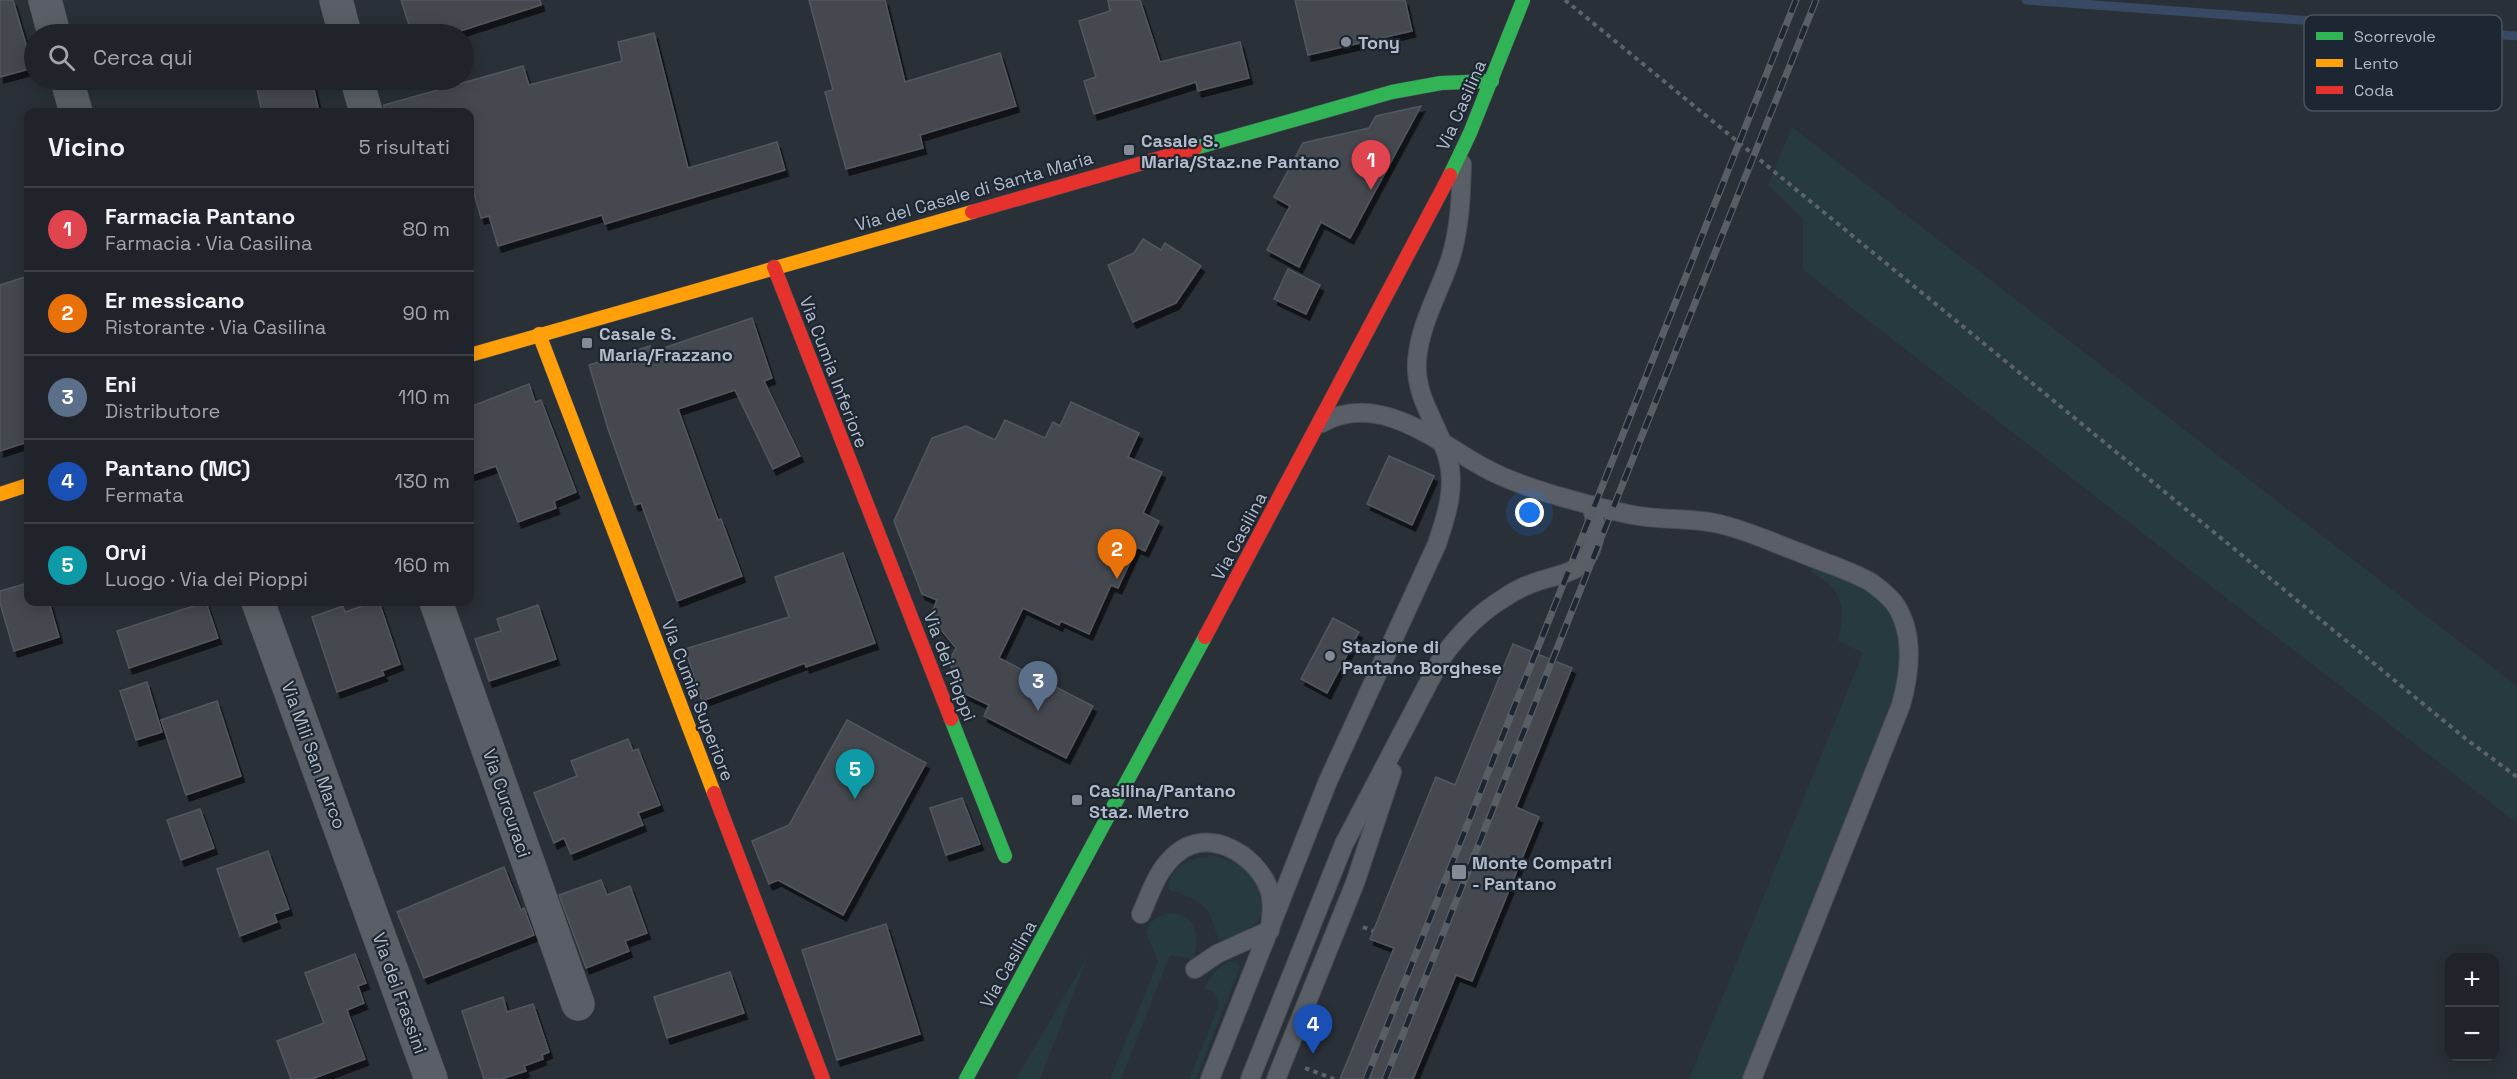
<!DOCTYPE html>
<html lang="it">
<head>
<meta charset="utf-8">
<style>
	:root { --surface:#20242a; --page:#2d3036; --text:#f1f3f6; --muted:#a2a4a8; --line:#3d4147; --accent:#8bbbb9 }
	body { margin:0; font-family:"Space Grotesk",sans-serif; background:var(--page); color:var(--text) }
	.controls { position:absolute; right:18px; bottom:18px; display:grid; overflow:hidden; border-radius:12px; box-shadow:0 3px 15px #0003 }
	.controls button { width:54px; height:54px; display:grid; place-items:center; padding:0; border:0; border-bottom:2px solid var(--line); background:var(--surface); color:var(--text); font:30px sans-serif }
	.you { position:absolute; left:1530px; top:513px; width:21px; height:21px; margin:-15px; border:4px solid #fff; border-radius:50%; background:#1a73e8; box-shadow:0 0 0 9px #1a73e833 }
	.badge { display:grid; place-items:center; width:39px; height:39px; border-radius:50%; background:var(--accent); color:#fff; font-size:20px; font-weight:700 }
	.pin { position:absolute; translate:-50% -50px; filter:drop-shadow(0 2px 3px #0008) }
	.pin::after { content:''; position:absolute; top:32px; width:21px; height:18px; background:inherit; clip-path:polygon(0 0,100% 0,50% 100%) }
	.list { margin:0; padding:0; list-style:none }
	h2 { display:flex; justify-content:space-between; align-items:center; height:78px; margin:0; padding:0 24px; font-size:26px }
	h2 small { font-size:20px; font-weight:400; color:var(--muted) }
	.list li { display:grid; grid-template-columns:39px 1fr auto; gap:18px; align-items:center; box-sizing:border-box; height:84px; padding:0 24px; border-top:2px solid var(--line) }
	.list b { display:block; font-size:22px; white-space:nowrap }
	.list p { margin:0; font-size:20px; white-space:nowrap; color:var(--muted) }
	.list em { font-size:20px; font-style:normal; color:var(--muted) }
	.icon { flex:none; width:33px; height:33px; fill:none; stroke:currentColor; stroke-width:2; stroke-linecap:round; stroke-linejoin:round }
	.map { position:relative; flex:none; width:2517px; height:1079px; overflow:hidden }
	.search { position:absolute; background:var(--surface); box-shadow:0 3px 15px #0003; left:24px; top:24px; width:450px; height:66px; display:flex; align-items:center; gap:15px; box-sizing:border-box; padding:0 21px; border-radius:33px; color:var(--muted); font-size:22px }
	.panel { position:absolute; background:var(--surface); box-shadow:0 3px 15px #0003; left:24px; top:108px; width:450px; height:498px; border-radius:12px }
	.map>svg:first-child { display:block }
	.green { fill:#273a3e }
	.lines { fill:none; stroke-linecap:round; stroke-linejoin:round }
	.stream { stroke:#384963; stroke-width:9 }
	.building { fill:#444950; stroke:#52575f; stroke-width:1.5; filter:url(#shadow) }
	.lane-casing { stroke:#484c53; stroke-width:20 }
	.street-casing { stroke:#484c53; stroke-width:34 }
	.fast-casing { stroke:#484c53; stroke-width:15 }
	.slow-casing { stroke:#484c53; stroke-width:15 }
	.jam-casing { stroke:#484c53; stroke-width:15 }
	.path { stroke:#5d636a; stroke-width:4; stroke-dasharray:4.5 4.5; stroke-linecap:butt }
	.lane { stroke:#5a5e66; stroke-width:18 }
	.street { stroke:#5a5e66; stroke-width:33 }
	.fast { stroke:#30b455; stroke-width:14 }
	.slow { stroke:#ff9f0a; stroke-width:14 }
	.jam { stroke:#e5322d; stroke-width:14 }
	.rail-casing { stroke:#595d64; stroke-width:7 }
	.rail { stroke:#1d2633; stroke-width:4.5; stroke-dasharray:14; stroke-linecap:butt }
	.poi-dot { fill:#848b96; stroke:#1d2633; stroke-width:2 }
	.labels { text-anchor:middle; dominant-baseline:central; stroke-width:4.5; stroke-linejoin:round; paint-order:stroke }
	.poi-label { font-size:18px; font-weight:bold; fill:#b4bcc9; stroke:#1d2633; text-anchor:start }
	.street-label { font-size:18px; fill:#b4bcc9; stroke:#1d2633 }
	.key { fill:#1d2633; stroke:#4a5360; stroke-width:1.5 }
	.key-label { font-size:16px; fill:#b4bcc9 }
</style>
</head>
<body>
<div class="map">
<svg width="2517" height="1079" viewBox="0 0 2517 1079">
	<defs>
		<filter id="shadow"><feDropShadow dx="3.5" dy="6" stdDeviation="0" flood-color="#0009"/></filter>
	</defs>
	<rect width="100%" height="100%" fill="#2a3038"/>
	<g class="green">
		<path d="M1792,127L2517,686V823L1803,270V219L1768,185Z"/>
		<path d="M1812,567L1866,585L1896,615L1905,674L1745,1079H1689L1863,653L1837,640C1844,621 1845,598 1828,583C1823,579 1817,576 1812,572Z"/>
		<path d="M1214,856C1225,858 1236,861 1245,868C1258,878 1270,904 1259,919C1253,928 1234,938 1223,941L1218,939C1209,906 1204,901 1171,891L1168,886C1171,864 1196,856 1214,856Z"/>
		<path d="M1174,913C1198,918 1200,939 1193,959L1170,955L1121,1079H1110L1158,962L1146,932C1151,919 1160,913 1174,913Z"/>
		<path d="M1088,956L1040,1079H1016Z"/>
		<path d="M1231,961L1239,963L1240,967L1196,1079H1189L1219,1005L1215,993L1204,988L1216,970Z"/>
	</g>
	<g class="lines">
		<path class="stream" d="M2026,0L2517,36"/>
	</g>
	<g class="building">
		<path d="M0,0H13L33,68L0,77Z"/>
		<path d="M401,0H540L541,5L451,34H412Z"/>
		<path d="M809,0H885L905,82L1000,53L1016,106L920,135L923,148L846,169L825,92L833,90Z"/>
		<path d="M1108,0H1140L1160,62L1240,42L1249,78L1198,91L1196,82L1094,114L1084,81L1096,77L1079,21L1110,11Z"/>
		<path d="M1295,0H1405L1412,31L1308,55Z"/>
		<path d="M654,33L688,168L777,142L785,170L605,224L602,215L498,246L489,216L481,218L470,179V112H384V105L523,66L529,85L622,61L618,42Z"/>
		<path d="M255,80H312L319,112H262Z"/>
		<path d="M1421,106L1350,238L1321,222L1299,267L1267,250L1290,206L1274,197L1303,143L1369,128L1376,116Z"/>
		<path d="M1143,239L1161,250L1165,243L1201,266L1176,303L1133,322L1108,265L1134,253Z"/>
		<path d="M1288,269L1320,285L1306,314L1274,299Z"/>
		<path d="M28,276V442L0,451V285Z"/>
		<path d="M752,318L772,378L764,381L800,456L773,469L735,390L678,409L718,520L721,519L742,576L677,601L641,503L635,505L608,429L589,365L650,346L652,352Z"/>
		<path d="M529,384L535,402L541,400L576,492L554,501L556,508L518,522L496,466L470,475V407Z"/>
		<path d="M1071,402L1139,433L1128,457L1162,472L1143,513L1159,521L1145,551L1137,547L1118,588L1111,585L1089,634L1061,621L1059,625L1023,608L999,658L1093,706L1066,758L984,716L989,705L961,692L949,661L956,648L932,619L931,615L937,600L922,594L894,521L932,438L966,426L995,440L1005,420L1045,438L1053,422L1060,426Z"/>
		<path d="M1389,456L1434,476L1412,525L1367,504Z"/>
		<path d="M843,553L875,643L806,667L805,663L702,701L685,649L789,617L775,577Z"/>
		<path d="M28,583V602H49L59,637L14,651L0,603V591Z"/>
		<path d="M206,602L218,638L129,668L117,631Z"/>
		<path d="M374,602H379L400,664L382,671L384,675L337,692L312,617L343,606L345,612Z"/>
		<path d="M538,605L556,659L489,681L475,639L501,631L497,619Z"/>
		<path d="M1333,618L1359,632L1327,693L1301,679Z"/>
		<path d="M1513,644L1572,668L1516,807L1539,817L1472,981L1456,975L1413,1079H1340L1394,948L1370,939L1436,777L1455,785Z"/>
		<path d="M147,682L162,732L136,740L120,691Z"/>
		<path d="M217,701L241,776L186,795L161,720Z"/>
		<path d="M847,720L926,763L843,915L778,880L769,884L752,841L789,825Z"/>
		<path d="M628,739L633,751L638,749L660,805L638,813L643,825L571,854L564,838L554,843L534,793L577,776L571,761Z"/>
		<path d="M962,798L980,844L946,855L930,808Z"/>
		<path d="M200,809L214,848L181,860L167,820Z"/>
		<path d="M268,851L289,909L274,914L277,922L240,936L217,869Z"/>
		<path d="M504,867L521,910L524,908L534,935L424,978L397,912Z"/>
		<path d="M601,880L607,895L630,886L647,933L625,941L629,951L586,968L559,895Z"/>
		<path d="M886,924L920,1034L837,1060L802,950Z"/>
		<path d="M355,954L366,983L358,986L364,1003L347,1010L365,1059L312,1079H291L277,1041L324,1023L305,973Z"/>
		<path d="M730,972L744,1013L667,1038L654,997Z"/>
		<path d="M503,997L507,1012L533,1004L549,1052L542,1055L543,1059L524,1066L526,1071L501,1079H484L462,1011Z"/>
	</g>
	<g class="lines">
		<g class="lane-casing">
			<g id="lane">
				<path d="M1322,423C1378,391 1436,441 1483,467C1504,479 1528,487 1551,494C1579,502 1609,511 1639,516C1664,520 1690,518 1715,523C1745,529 1773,543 1801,553C1824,563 1850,570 1872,583C1880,589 1889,596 1895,604C1915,634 1910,673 1901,705L1752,1079"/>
				<path d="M1141,914C1151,892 1157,870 1176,854C1208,826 1256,854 1269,889C1274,902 1271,916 1270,930L1217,954L1195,969"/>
				<path d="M1210,1079L1328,781L1437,544C1446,517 1456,488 1448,459C1439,425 1414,398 1417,360C1420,324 1439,293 1450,260C1460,229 1461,196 1462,164"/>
				<path d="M1250,1079L1344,844L1441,659C1458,635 1479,613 1504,598C1515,590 1529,584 1542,580C1552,577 1563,575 1573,570C1596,558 1599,527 1591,505"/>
				<path d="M1276,1079L1355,883L1392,772"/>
			</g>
		</g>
		<g class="street-casing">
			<g id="street">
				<path d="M45,0L54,34"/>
				<path d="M336,0L345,34"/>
				<path d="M67,80L76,112"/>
				<path d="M357,80L366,112"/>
				<path d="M258,602L431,1079"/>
				<path d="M436,602L578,1004"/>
			</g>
		</g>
		<g class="fast-casing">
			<g id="fast">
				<path d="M1195,148L1392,92L1441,83L1492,81"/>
				<path d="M1450,175L1470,133L1523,0"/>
				<path d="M951,719L1005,856"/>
				<path d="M966,1079L1205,637"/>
			</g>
		</g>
		<g class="slow-casing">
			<g id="slow">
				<path d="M539,334L714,793"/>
				<path d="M470,355L972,212"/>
				<path d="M0,494L28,485"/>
			</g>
		</g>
		<g class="jam-casing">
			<g id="jam">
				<path d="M972,212L1195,148"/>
				<path d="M774,267L951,719"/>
				<path d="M1205,637L1450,175"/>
				<path d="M714,793L823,1079"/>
			</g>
		</g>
		<g class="path">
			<path d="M1565,0L2466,739L2517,777"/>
			<path d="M1363,927L1373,931"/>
			<path d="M1305,1068L1334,1079"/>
		</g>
		<use href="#lane" class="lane"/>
		<use href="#street" class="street"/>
		<use href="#fast" class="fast"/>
		<use href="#slow" class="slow"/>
		<use href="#jam" class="jam"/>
		<g class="rail-casing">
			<g id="rail">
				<path d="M1366,1079L1796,0"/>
				<path d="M1385,1079L1816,0"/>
			</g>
		</g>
		<use href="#rail" class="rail"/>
	</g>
	<g class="poi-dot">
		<circle cx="1346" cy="42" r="6"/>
		<rect x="1123" y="144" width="12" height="12" rx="3"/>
		<rect x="581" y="337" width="12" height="12" rx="3"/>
		<circle cx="1330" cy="656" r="6"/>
		<rect x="1071" y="794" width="12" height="12" rx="3"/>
		<rect x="1451" y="864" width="16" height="16" rx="3"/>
	</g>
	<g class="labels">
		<g class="poi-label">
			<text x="1358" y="42">Tony</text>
			<text x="1141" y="140">Casale S.<tspan x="1141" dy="21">Maria/Staz.ne Pantano</tspan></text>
			<text x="599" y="333">Casale S.<tspan x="599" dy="21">Maria/Frazzano</tspan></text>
			<text x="1342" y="646">Stazione di<tspan x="1342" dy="21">Pantano Borghese</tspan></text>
			<text x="1089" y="790">Casilina/Pantano<tspan x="1089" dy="21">Staz. Metro</tspan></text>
			<text x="1472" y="862">Monte Compatri<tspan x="1472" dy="21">- Pantano</tspan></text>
		</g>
		<g class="street-label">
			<text transform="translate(1461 105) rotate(-66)">Via Casilina</text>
			<text transform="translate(974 191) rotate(-16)">Via del Casale di Santa Maria</text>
			<text transform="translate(834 372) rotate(69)">Via Cumia Inferiore</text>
			<text transform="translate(1239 536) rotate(-62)">Via Casilina</text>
			<text transform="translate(950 666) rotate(69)">Via dei Pioppi</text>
			<text transform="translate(698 700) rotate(69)">Via Cumia Superiore</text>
			<text transform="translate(314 755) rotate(70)">Via Mili San Marco</text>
			<text transform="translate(507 803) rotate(71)">Via Curcuraci</text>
			<text transform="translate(1008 964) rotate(-61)">Via Casilina</text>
			<text transform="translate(400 993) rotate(70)">Via dei Frassini</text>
		</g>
	</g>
	<rect x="2304" y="15" width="198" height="96" rx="9" class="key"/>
	<rect x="2316" y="32" width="27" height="8" fill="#30b455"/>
	<rect x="2316" y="59" width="27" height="8" fill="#ff9f0a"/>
	<rect x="2316" y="86" width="27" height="8" fill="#e5322d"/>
	<g class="key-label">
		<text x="2354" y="42">Scorrevole</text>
		<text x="2354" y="69">Lento</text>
		<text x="2354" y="96">Coda</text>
	</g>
</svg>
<div class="controls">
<button>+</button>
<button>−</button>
</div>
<div class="you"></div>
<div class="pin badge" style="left:1371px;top:190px;background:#e0444e">1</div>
<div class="pin badge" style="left:1117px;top:579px;background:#e8710a">2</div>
<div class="pin badge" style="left:1038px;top:711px;background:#5c6f8a">3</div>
<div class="pin badge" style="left:1313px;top:1054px;background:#1a4fb4">4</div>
<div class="pin badge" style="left:855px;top:799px;background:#0f9aa8">5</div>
<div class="search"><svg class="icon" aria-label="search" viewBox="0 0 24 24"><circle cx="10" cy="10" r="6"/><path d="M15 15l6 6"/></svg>Cerca qui</div>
<section class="panel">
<h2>Vicino<small>5 risultati</small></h2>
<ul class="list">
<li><span class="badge" style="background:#e0444e">1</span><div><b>Farmacia Pantano</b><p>Farmacia · Via Casilina</p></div><em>80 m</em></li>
<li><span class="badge" style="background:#e8710a">2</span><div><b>Er messicano</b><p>Ristorante · Via Casilina</p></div><em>90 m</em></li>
<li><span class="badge" style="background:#5c6f8a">3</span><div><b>Eni</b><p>Distributore</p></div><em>110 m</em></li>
<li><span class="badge" style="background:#1a4fb4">4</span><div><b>Pantano (MC)</b><p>Fermata</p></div><em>130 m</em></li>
<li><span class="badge" style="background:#0f9aa8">5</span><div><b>Orvi</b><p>Luogo · Via dei Pioppi</p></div><em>160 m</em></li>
</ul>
</section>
</div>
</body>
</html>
